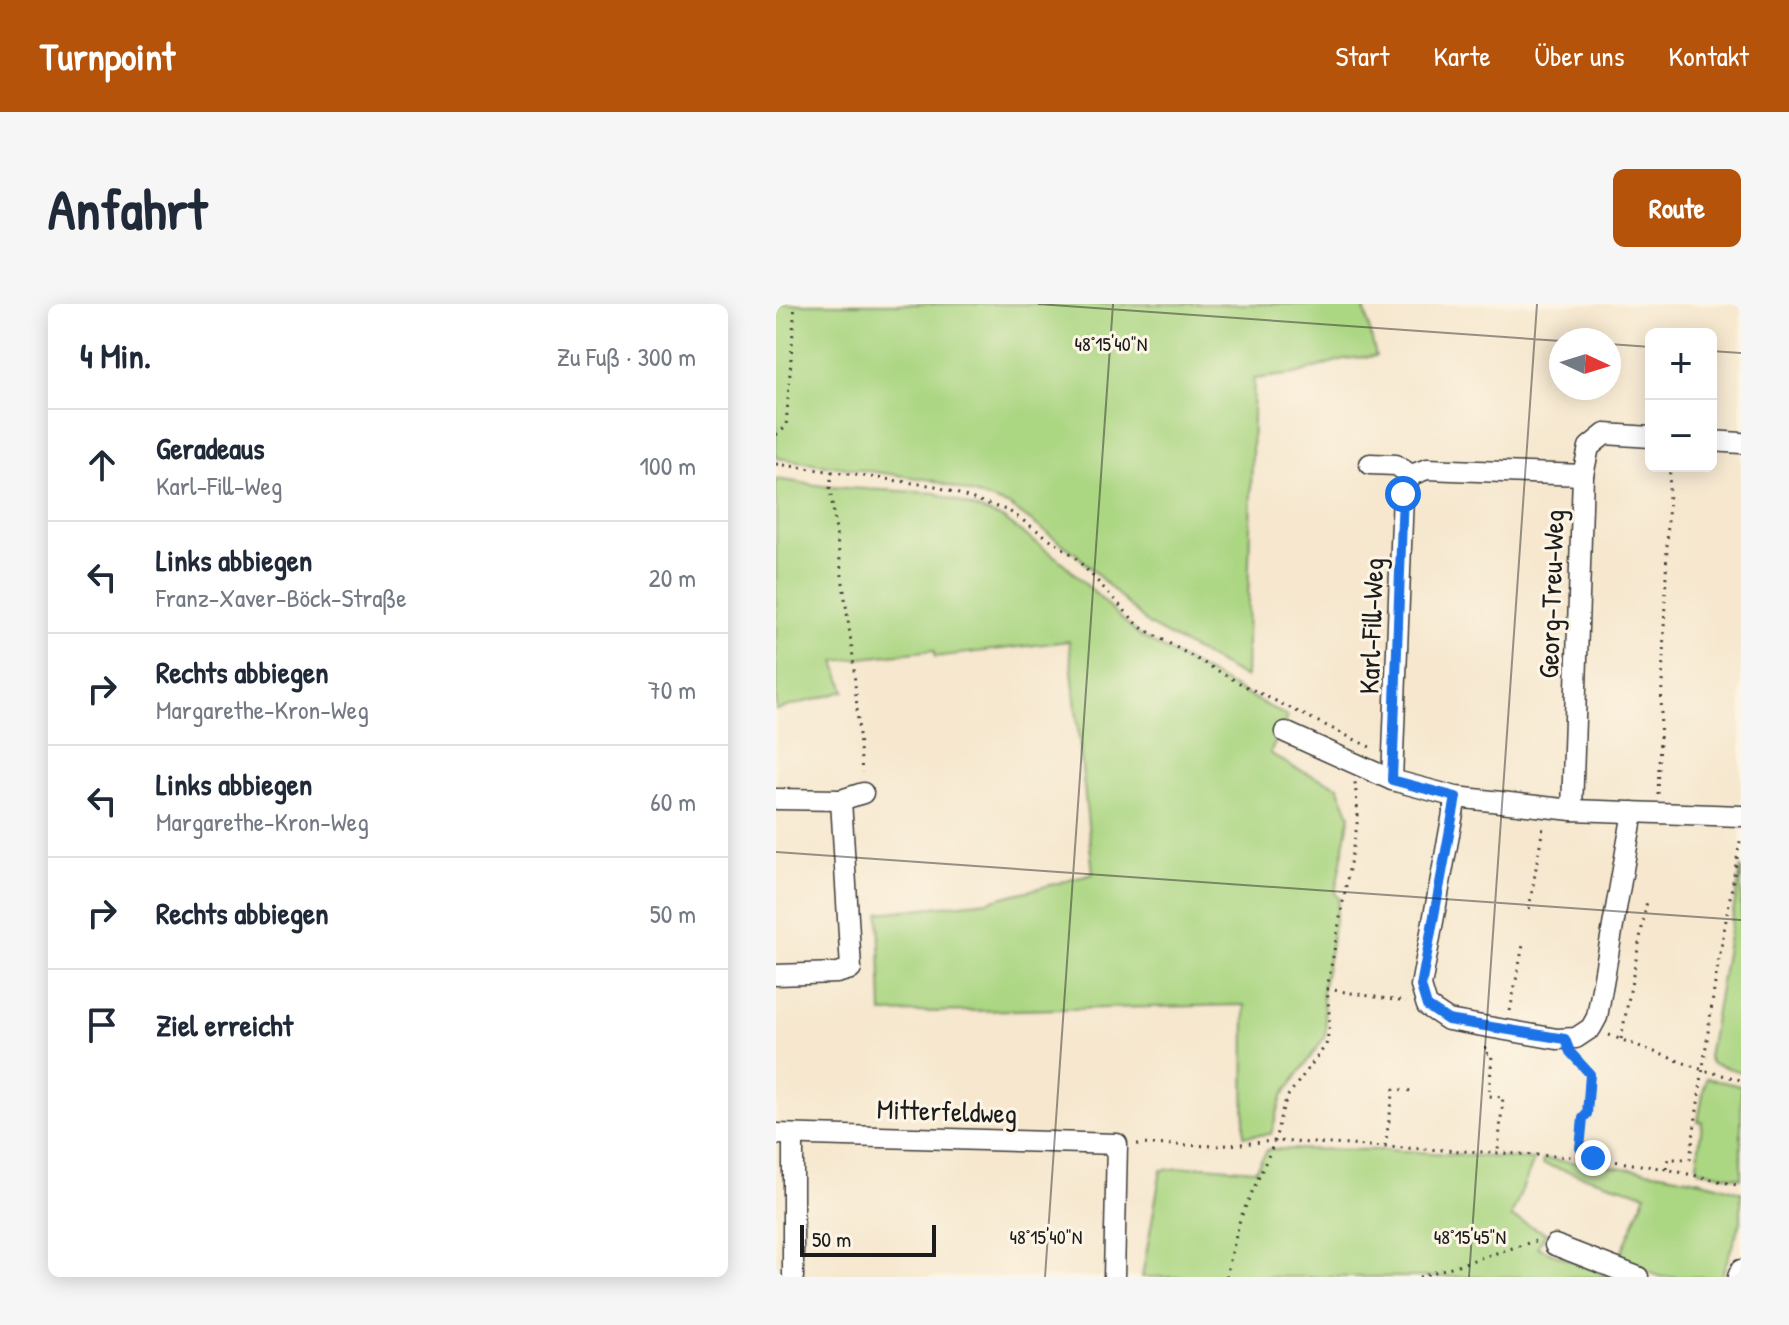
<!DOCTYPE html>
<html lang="de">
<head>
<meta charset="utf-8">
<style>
	:root { --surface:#fff; --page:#f6f6f7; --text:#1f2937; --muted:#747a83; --line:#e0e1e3; --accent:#b45309 }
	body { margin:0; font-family:"Patrick Hand",sans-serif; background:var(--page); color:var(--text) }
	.controls { position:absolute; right:24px; top:24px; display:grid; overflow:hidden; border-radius:12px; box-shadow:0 4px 20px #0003 }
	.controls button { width:72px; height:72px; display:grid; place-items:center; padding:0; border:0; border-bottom:2px solid var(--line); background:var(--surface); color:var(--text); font:40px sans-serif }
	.compass { position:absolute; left:773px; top:24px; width:72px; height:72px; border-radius:50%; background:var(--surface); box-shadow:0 4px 20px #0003; rotate:94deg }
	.scale { position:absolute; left:24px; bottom:20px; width:136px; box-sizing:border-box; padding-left:8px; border:4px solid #1c1c1c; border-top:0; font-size:22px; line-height:28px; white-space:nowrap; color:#1c1c1c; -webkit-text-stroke:6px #fcf5e5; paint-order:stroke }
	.stop { position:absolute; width:24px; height:24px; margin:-18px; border:6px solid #1a73e8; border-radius:50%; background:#fff }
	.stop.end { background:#1a73e8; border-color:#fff; box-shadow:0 2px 8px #0008 }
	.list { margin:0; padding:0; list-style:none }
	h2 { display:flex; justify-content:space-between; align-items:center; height:104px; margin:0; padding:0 32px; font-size:34px }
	h2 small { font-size:26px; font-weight:400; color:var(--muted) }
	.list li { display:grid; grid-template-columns:52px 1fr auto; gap:24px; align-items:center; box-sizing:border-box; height:112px; padding:0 32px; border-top:2px solid var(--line) }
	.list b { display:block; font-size:30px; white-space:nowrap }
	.list p { margin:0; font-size:26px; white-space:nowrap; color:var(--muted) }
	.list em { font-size:26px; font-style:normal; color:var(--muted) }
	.icon { flex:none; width:44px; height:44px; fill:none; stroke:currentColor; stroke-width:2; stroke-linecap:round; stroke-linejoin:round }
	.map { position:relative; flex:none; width:965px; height:973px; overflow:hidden; border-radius:12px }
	header { display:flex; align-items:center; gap:48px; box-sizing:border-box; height:112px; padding:0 40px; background:var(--accent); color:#fff }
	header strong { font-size:38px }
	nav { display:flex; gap:44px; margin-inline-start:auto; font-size:28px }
	.intro { display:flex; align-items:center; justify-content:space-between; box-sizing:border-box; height:192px; padding:0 48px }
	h1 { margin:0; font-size:56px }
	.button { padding:20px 36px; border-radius:12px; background:var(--accent); color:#fff; font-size:28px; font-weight:700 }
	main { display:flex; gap:48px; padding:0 48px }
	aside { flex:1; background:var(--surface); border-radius:12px; box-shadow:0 4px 20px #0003 }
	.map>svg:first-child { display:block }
	.green { fill:#abd682; stroke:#64794f; stroke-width:2 }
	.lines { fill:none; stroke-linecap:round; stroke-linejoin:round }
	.minor-casing { stroke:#3d3a37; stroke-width:23 }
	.path { stroke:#3d3a37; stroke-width:3; stroke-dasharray:2 6; stroke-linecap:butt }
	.minor { stroke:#fff; stroke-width:20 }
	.route { stroke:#1a73e8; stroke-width:10 }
	.ticks { fill:none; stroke:#1c1c1c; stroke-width:2; stroke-opacity:0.45 }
	.labels { text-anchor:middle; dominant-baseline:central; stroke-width:6; stroke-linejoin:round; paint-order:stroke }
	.street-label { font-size:28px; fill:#1c1c1c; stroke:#fcf5e5 }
	.ticks-label { font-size:20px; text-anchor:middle; fill:#1c1c1c; stroke:#fcf5e5; stroke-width:6; stroke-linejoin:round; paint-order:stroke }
</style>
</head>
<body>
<header>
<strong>Turnpoint</strong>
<nav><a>Start</a><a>Karte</a><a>Über uns</a><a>Kontakt</a></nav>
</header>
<div class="intro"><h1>Anfahrt</h1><a class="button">Route</a></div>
<main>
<aside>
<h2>4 Min.<small>Zu Fuß · 300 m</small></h2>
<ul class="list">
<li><svg class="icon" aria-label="ahead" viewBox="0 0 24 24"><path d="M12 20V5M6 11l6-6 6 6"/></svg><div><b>Geradeaus</b><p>Karl-Fill-Weg</p></div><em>100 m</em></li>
<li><svg class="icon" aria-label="left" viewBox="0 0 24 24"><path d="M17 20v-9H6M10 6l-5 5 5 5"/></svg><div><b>Links abbiegen</b><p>Franz-Xaver-Böck-Straße</p></div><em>20 m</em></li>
<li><svg class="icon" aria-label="right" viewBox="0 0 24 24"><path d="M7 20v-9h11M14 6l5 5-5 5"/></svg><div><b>Rechts abbiegen</b><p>Margarethe-Kron-Weg</p></div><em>70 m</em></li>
<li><svg class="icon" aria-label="left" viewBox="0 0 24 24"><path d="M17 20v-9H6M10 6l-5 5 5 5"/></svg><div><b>Links abbiegen</b><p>Margarethe-Kron-Weg</p></div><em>60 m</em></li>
<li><svg class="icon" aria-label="right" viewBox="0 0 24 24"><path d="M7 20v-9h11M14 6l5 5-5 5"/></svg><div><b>Rechts abbiegen</b></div><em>50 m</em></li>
<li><svg class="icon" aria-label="arrive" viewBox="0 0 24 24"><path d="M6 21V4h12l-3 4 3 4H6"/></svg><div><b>Ziel erreicht</b></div></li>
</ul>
</aside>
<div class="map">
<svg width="965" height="973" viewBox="0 0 965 973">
	<rect width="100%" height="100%" fill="#fcf5e5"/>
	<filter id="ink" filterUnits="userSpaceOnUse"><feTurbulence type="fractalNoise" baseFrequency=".0125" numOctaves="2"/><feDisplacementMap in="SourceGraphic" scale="16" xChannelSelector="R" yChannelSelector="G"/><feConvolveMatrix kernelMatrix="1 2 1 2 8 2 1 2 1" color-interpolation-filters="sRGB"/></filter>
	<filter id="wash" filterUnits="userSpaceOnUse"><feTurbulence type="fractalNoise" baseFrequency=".006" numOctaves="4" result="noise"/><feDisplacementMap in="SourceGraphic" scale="32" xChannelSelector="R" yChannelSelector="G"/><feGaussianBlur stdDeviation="1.8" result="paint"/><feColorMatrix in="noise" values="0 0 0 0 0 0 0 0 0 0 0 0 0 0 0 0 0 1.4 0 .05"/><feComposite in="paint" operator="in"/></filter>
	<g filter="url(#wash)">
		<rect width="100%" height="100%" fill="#f6e7ce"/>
		<g class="green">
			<path d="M0,0H587L600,52L568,55L519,70L478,75L470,374L373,321L299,249L234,202L156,176L0,154Z"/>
			<path d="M0,175L54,183L159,189L226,214L285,257L364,332L512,413L494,449L517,463L562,482L574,511L559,589L563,594L546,689L550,725L548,734L506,793L495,830L468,832L469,701L106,709L103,609L212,597L317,570L293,337L159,353L158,346L59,357L69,387L0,406Z"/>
			<path d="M965,563V768L935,759L932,753Z"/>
			<path d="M930,774L965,782V874L923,866L921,861L926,818L922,817Z"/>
			<path d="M492,845L612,846L758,856L735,913L770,929L761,943L835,973H366L385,866L428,862L479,866Z"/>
			<path d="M767,855C833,862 901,867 965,888V917L945,973H885L842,957L870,890L766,860Z"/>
		</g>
	</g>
	<g filter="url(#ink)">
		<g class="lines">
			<g class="minor-casing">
				<g id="minor">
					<path d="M935,137L965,139"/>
					<path d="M594,160L620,161L635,171"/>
					<path d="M509,428L616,476L680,493L796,506L965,512"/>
					<path d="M616,476L627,190L635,171L651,165L807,171"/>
					<path d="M680,493L645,682L651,702L672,716L781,735L800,734L815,724L821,713L857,508"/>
					<path d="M0,495L65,496"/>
					<path d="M796,506L807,171L813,143L829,130L875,133"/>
					<path d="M0,671L61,669L75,665L65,496L87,489"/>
					<path d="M0,830L341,840L338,973"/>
					<path d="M779,941L862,973"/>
					<path d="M17,973V831"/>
					<path d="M962,973L965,966"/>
				</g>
			</g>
			<g class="path">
				<path d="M0,131L10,123L19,0"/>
				<path d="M0,160L159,182L233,207L297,251L364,323L469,382L596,444"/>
				<path d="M56,167L54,183L77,353L86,469"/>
				<path d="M882,490L894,162"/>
				<path d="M753,605L767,523"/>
				<path d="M551,685L630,698"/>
				<path d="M734,707L747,641"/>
				<path d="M833,731L927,766L965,776"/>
				<path d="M845,735L871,597"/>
				<path d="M710,743L709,749L716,750L713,792L727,793L722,847"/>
				<path d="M799,754L814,770L811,810L807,814L804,844L817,845V854"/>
				<path d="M361,840L440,842L499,837L817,854L890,865L965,882"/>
				<path d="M609,842L618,785L636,787"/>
				<path d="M890,865L892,855H914L940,672L965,532"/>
				<path d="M450,973L464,915L499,837L505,810L511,793L550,741L554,721L551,685L580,527L582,512L579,478"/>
				<path d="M643,973L759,937"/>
			</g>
			<use href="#minor" class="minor"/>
		</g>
	</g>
	<g class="lines" filter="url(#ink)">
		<path class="route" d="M627,190L616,476L680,493L645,682L651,702L672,716L789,735L794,748L814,770L811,810L807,814L804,844L817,845V854"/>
	</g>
	<path class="ticks" d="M262,0L785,37M833,40L875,43M935,47L965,49M0,548L965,616M269,973L337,0M693,973L761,0"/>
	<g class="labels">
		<g class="street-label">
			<text transform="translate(775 290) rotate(-88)">Georg-Treu-Weg</text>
			<text transform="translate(595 322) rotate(-88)">Karl-Fill-Weg</text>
			<text transform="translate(171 807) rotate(2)">Mitterfeldweg</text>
		</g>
	</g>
	<g class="ticks-label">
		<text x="335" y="47">48°15'40"N</text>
		<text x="270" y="940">48°15'40"N</text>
		<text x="694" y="940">48°15'45"N</text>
	</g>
</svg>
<div class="controls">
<button>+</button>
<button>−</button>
</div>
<svg class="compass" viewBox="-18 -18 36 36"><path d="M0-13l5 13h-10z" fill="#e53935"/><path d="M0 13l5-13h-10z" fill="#747a83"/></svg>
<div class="scale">50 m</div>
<div class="stop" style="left:627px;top:190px"></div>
<div class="stop end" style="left:817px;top:854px"></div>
</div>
</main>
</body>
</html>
